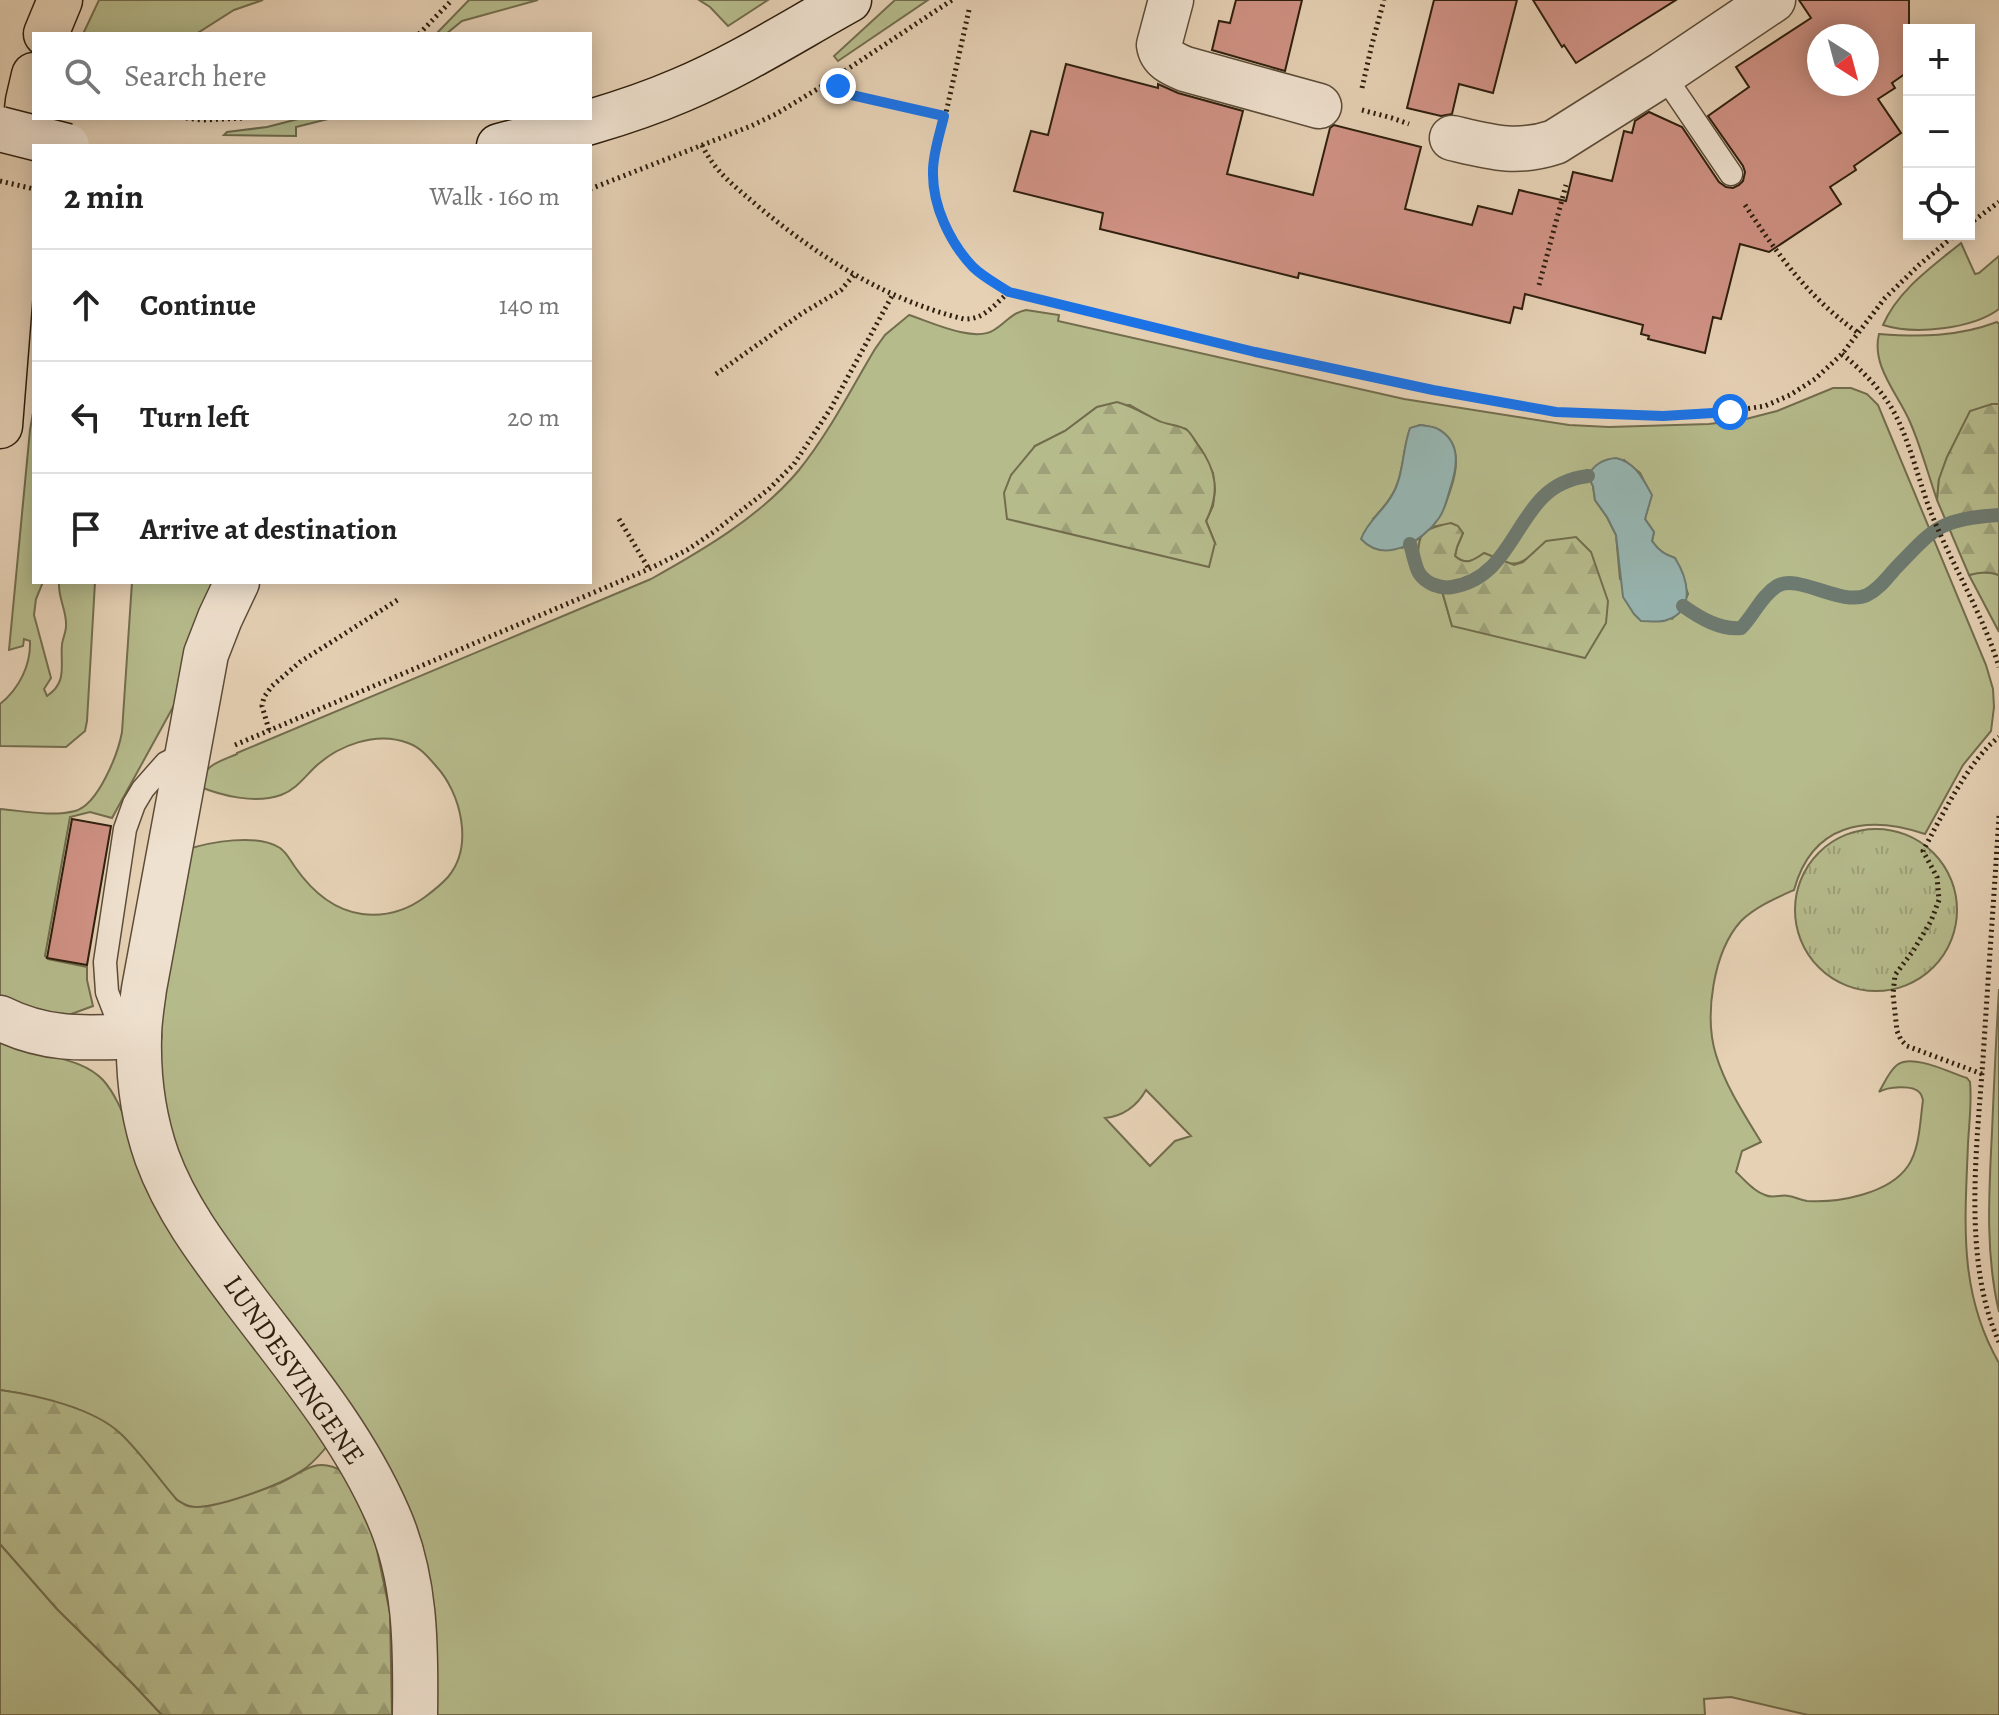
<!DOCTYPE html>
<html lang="en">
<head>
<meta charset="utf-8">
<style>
	:root { --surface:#fff; --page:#f2f2f2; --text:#222; --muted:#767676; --line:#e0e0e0 }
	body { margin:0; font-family:Alegreya,serif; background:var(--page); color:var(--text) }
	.controls { position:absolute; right:24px; top:24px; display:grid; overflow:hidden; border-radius:0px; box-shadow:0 4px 20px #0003 }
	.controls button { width:72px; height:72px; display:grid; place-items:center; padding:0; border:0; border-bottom:2px solid var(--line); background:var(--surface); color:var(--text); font:40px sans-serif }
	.compass { position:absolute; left:1807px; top:24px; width:72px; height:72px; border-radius:50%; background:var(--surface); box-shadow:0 4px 20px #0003; rotate:144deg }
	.stop { position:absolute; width:24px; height:24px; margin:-18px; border:6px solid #1a73e8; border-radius:50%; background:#fff }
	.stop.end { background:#1a73e8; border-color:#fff; box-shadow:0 2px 8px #0008 }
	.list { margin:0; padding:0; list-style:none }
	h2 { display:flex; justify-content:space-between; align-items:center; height:104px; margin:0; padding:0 32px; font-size:34px }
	h2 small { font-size:26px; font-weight:400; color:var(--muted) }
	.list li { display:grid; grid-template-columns:52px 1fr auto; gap:24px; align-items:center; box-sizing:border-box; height:112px; padding:0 32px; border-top:2px solid var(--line) }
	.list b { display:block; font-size:30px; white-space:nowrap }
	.list em { font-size:26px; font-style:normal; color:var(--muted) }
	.icon { flex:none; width:44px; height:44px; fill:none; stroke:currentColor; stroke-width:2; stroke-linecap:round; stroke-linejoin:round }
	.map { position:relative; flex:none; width:1999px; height:1715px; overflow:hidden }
	.search { position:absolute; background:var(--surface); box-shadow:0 4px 20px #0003; left:32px; top:32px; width:560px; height:88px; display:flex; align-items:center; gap:20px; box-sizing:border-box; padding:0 28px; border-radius:0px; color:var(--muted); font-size:30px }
	.panel { position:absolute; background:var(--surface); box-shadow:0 4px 20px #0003; left:32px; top:144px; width:560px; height:440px; border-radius:0px }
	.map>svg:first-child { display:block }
	.green { fill:#b6bb8c; stroke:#726d4d; stroke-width:2; fill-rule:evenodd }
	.forest { fill:url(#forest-firs); stroke:#726d4d; stroke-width:2 }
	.park { fill:url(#park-tufts); stroke:#726d4d; stroke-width:2 }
	.water { fill:#97b6b2; stroke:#6d7a70; stroke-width:2 }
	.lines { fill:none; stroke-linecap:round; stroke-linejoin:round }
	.stream { stroke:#6d7a70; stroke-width:14 }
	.building { fill:#d09285; stroke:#2e1f0e; stroke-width:2; fill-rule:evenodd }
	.service-casing { stroke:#5c4c38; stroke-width:25 }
	.minor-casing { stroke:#5c4c38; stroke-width:47 }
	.secondary-casing { stroke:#2e1f0e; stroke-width:47 }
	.trunk-casing { stroke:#2e1f0e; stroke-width:47 }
	.path { stroke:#2e1f0e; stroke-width:5; stroke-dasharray:2 4; stroke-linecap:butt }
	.service { stroke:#efe1cf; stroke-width:22 }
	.minor { stroke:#efe1cf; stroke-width:44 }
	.secondary { stroke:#efe1cf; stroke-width:44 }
	.trunk { stroke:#e6d1b5; stroke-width:44 }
	.secondary-bridge-casing { stroke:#2e1f0e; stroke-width:47; stroke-linecap:butt }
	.path-bridge { stroke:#2e1f0e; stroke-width:5; stroke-dasharray:2 4; stroke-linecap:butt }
	.secondary-bridge { stroke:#efe1cf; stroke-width:44 }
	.route { stroke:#1a73e8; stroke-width:10 }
	.labels { text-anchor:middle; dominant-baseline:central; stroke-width:7; stroke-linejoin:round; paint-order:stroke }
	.street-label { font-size:28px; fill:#2e1f0e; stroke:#efe1cf }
</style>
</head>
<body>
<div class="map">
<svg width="1999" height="1715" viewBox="0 0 1999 1715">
	<defs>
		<pattern id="forest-firs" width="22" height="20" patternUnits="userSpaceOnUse" patternTransform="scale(2)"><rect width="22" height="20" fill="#b6bb8c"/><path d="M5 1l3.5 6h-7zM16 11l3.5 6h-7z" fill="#9da078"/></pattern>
		<pattern id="park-tufts" width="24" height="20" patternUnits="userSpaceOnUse" patternTransform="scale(2)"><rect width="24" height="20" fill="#b6bb8c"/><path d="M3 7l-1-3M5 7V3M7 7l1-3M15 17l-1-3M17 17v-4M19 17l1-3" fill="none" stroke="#9da078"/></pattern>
	</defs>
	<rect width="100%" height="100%" fill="#e6d1b5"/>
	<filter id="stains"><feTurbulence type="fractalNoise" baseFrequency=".0025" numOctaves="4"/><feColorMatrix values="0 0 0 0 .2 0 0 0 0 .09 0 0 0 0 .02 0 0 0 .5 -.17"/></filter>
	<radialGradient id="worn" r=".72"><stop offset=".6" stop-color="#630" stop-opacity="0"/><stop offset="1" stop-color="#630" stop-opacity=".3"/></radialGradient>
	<g class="green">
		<path d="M99,0H263L234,10L196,34H83Z"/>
		<path d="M469,0H538L462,21L446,34H436Z"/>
		<path d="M699,0H768L728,26L710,7Z"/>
		<path d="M895,0H928L838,61L834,56Z"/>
		<path d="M302,118H332L296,127V136L224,135L227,132L267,127Z"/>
		<path d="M1961,243L1975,274L1979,273L1999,256V309C1972,329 1915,335 1883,325C1898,290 1933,266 1961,243Z"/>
		<path d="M1026,310L1059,315L1058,321L1404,399L1569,425L1609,427L1709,424L1742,420L1777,411L1833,388H1851L1867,394L1878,405L1986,665L1993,689L1994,707L1991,731L1963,765L1925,834C1866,814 1812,824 1794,890C1776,898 1755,907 1741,921C1713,952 1704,1016 1716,1055C1726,1087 1744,1114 1761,1142L1742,1151L1736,1172C1745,1180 1753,1191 1765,1195C1773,1199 1781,1194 1789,1196C1795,1197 1800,1200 1807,1201C1838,1203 1889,1194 1908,1166C1920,1148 1920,1121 1923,1100C1922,1098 1922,1095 1920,1093C1913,1084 1887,1087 1879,1092C1884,1084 1889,1071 1897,1065C1912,1053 1951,1073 1967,1078L1970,1082C1972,1102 1969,1124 1968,1144C1965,1222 1958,1292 1999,1363V1715H1808L1731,1697L1704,1699L1705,1715H434L435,1632L193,1197L163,1117L157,1034L185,850C210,842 257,833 280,848C287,853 290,860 295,867C311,890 333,910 362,914C386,917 406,911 425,897C433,891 441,885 448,877C474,846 461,793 436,766C428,757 420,747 408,743C376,731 338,745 314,768C304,778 295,790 281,795C255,804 222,796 198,786C206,764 216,763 237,754V753L651,579C703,550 761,516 799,470C829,433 851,389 875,349L885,335L909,315C931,322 974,343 994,330C1006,323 1011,313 1026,310ZM1130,405L1161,423L1186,429L1201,449L1213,473L1215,490L1213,506L1206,521L1215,543L1035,446L1065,431L1097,407ZM1420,425C1426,426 1434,427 1439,430C1461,443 1458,467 1451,488C1446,503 1442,516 1430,527L1451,524L1463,533L1457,547L1455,556C1466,566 1474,560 1484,553C1506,562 1513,571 1533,554L1452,626L1440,584L1426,577L1417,566L1420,538L1402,548L1373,519C1379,512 1385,506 1390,498C1404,478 1402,451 1410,429ZM1624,460L1640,473L1651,495L1645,519L1654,532L1652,541C1659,551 1664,554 1675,558L1688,594L1681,609L1672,619L1620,579L1616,535L1607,517L1595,500L1593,486L1588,476ZM1146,1090L1191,1136L1175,1141L1150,1166L1105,1118C1123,1116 1137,1106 1146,1090Z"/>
		<path d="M1997,322L1999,324V404H1992L1939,479L1937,500C1928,474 1921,447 1910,422C1898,394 1871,366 1879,334C1920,337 1957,337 1997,322Z"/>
		<path d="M34,407V582H43L36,599L34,615L51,678L44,689L47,696C68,682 60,665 62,644C63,638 66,632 66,626C67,611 58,599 59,582H95L87,721L85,731L66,747L0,746V704C19,689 31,665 30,641L24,639L23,646L9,650L30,430Z"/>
		<path d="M1979,572L1993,573L1999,575V632L1969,575Z"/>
		<path d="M132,582H215L183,689L112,818L90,812L70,817L45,956L48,959L87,967V980L93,1006L66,1016L25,1010L0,996V809C24,811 52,817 75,811C98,805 118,754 122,732Z"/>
		<path d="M1999,989V1312C1985,1253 1989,1192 1992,1132C1994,1085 1996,1037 1999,989Z"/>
		<path d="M0,1038C9,1042 19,1047 29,1050C53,1058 84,1060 103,1080C120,1099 128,1129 139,1152L333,1439C325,1449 317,1459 307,1467C287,1482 225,1507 200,1507C191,1508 184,1505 177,1500L103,1422L75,1408L23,1394L0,1390Z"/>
		<path d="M0,1544L57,1609L133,1684L162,1715H0Z"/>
	</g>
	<g class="forest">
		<path d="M1117,402C1132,406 1143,413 1157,420C1165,425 1179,424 1187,430C1191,433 1195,441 1198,445C1217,470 1220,493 1206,521L1215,543L1209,567L1007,519L1004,493L1011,475L1035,446L1065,431L1097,407Z"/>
		<path d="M1992,404H1999V575C1989,571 1979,572 1969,575L1937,500L1939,479L1947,457L1970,411Z"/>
		<path d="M1451,523L1458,526L1463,533L1457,547L1455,556C1466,566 1474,560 1484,553L1514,565L1523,562L1546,541L1576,537L1591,552L1608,601L1606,623L1585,658L1452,626L1440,584L1426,577L1417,566C1420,534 1416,530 1451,523Z"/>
		<path d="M0,1390C36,1395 94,1408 121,1434C141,1453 158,1478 177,1500C179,1501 185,1505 188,1506C207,1512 260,1491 280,1483C304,1473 315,1455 344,1472L373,1531L390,1613L392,1715H162L133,1684L57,1609L0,1544Z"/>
	</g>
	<circle class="park" cx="1876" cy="910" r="81"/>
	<g class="water">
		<path d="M1420,425C1425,426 1433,426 1438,429C1462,442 1457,468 1450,489C1447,499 1445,510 1439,518C1423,541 1385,565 1361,539C1367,522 1382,512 1391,497C1404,477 1402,450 1410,428Z"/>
		<path d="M1616,458C1635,462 1643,479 1652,495L1645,519L1654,532L1652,541C1659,551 1664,554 1675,558C1687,577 1697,610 1667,620C1659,623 1649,621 1641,621L1634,614L1623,597L1616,535L1607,517L1595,500L1593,486L1588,476C1594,464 1603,459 1616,458Z"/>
	</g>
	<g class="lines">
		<g class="stream">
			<path d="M1410,544C1413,553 1415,566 1419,573C1426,584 1441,589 1452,587C1503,579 1512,528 1543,497C1555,485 1572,478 1588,476"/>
			<path d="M1683,606C1700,618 1720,630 1741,628C1754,615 1761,596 1777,586C1798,573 1841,607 1867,595C1878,590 1886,579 1894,570C1934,528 1939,519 1999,515"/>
		</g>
	</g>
	<g class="building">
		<path d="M1236,0H1302L1285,71L1212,50L1219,21L1230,23Z"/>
		<path d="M1434,0H1517L1493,93L1459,84L1452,114L1441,116L1407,108Z"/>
		<path d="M1533,0H1676L1576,63L1564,45L1562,47Z"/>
		<path d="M1799,0H1909V71L1892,83L1895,88L1878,99L1901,133L1854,166L1856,170L1830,187L1841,204L1769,252L1740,244L1721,319L1713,317L1705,353L1648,339L1649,336L1641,334L1643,325L1525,294L1522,309L1514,307L1510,323L1299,273L1298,278L1100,229L1103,213L1014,191L1031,131L1048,135L1066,64L1158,88V84L1178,93L1243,111L1227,174L1313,195L1330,128L1334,125L1421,147L1405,209L1472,225L1478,206L1512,214L1519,190L1566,201L1573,172L1612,181L1624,131L1632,133L1635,121L1649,112L1682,127L1719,182L1726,187L1733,188L1739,185L1743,181L1745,172L1743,166L1708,116L1749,87L1736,67L1811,18ZM1819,36H1867V84H1819Z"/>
		<path d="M72,819L111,826L87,965L47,958Z"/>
	</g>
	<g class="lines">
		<g class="service-casing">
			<g id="service">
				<path d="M1663,74L1731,174"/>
				<path d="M124,1036L107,992L105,962L125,829L134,804L143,789L166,763L186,753"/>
			</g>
		</g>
		<g class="minor-casing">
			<g id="minor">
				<path d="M1171,0L1159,45C1161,59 1173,64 1185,69L1319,106"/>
				<path d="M1452,138C1490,147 1516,155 1555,142L1663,74L1773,0"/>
				<path d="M237,582L220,618L206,654L144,989C142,1005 139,1021 139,1037C138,1077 144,1120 157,1157C176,1209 209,1252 242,1296C294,1365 352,1433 387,1513C416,1577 416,1645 415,1715"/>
				<path d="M0,1018C48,1042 87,1038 139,1036"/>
			</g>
		</g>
		<g class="secondary-casing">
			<path id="secondary" d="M499,146C560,131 623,115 681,90C740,65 793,31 849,0"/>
		</g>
		<g class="trunk-casing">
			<g id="trunk">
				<path d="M46,34L60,0"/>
				<path d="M0,426L21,160L28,101L34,75"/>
			</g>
		</g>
		<g class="path">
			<path d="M969,10L933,171L935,194L947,229L958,249L975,269L1009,292L1255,352L1433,390L1556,412L1611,415L1712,414L1765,406L1790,395L1815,379L1842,354L1885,298L1919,265L1956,234"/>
			<path d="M419,34L452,0"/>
			<path d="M833,79L842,91L847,94L944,116"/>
			<path d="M1362,88L1372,44L1384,0"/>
			<path d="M1362,110L1392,118L1409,124"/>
			<path d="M186,118L202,120L245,118"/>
			<path d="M702,145C716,174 736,187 760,208C821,258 886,300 964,319C984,320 995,304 1009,292"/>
			<path d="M590,189L751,126L776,114L819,88L952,0"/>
			<path d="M1745,205C1779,256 1807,296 1857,332"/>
			<path d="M1969,224L1999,202"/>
			<path d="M1539,285L1566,185"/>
			<path d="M1842,354C1863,371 1885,393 1897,418C1914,453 1921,492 1937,527C1957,573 1984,618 1999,667"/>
			<path d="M716,374L801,314L841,290L854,275"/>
			<path d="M619,519L649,569"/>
			<path d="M269,730L262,706L264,697L272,686L300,662L399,599"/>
			<path d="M235,745L649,569L687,550L715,531L769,489L794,464L831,408L893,294"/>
			<path d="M1999,816C1994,897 1988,978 1983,1059C1977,1146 1962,1261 1999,1342"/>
			<path d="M1982,1074L1907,1046L1901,1040L1897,1031L1893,994L1895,975L1913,951L1931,921L1939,900L1937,877L1923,851C1940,819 1970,758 1999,737"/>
		</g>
		<use href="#service" class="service"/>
		<use href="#minor" class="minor"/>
		<use href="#secondary" class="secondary"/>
		<use href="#trunk" class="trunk"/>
		<g class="secondary-bridge-casing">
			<path id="secondary-bridge" d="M0,129L67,146"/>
		</g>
		<path class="path-bridge" d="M0,181L34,189"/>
		<use href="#secondary-bridge" class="secondary-bridge"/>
	</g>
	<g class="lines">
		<path class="route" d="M838,86L847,94L944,116C940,133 933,153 933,171C932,205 950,243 973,267C983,277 997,284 1009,292L1255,352L1433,390L1556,412L1663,416L1730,412"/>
	</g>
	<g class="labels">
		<g class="street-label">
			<text transform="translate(294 1370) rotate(55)">LUNDESVINGENE</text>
		</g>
	</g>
	<rect width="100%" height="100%" filter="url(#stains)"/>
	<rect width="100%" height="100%" fill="url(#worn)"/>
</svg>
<div class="controls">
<button>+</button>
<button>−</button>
<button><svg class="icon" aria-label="locate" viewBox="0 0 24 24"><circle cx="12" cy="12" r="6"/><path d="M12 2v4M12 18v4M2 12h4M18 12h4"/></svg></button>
</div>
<svg class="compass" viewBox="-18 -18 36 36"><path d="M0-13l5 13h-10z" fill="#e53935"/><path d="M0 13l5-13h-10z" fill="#767676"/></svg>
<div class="stop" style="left:1730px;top:412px"></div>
<div class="stop end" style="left:838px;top:86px"></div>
<div class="search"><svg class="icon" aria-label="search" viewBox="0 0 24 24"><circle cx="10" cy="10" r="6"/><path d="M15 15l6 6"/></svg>Search here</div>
<section class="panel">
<h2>2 min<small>Walk · 160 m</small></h2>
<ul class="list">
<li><svg class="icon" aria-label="ahead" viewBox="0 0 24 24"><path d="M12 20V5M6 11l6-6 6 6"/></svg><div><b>Continue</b></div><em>140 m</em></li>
<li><svg class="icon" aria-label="left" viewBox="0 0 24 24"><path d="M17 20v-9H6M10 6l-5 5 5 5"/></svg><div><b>Turn left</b></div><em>20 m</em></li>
<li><svg class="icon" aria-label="arrive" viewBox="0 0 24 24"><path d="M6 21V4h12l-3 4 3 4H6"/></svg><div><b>Arrive at destination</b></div></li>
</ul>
</section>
</div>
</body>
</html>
